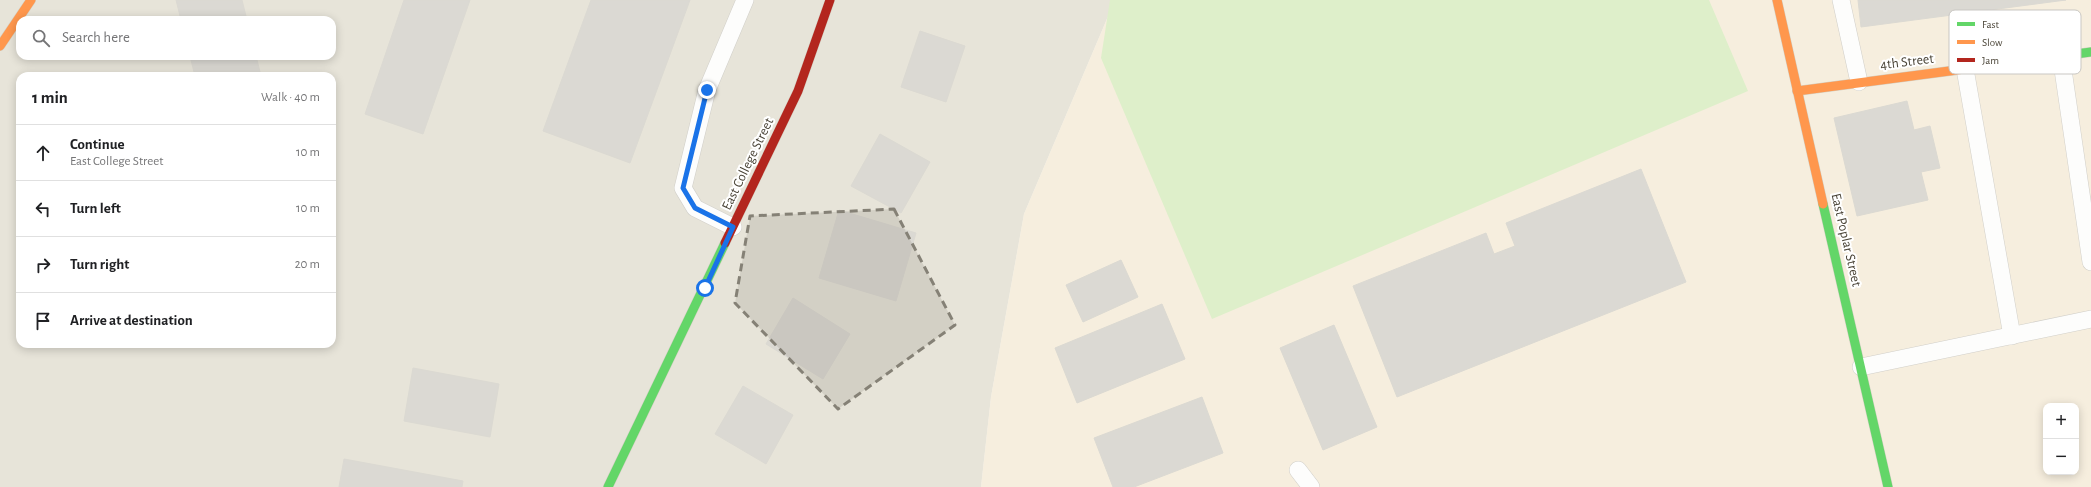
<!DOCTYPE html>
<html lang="en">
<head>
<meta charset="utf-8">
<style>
	:root { --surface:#fff; --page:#f6f6f6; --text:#202124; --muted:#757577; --line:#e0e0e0 }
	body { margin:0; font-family:"Alegreya Sans",sans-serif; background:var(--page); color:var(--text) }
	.controls { position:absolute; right:12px; bottom:12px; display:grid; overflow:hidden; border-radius:8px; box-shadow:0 2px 10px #0003 }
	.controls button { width:36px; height:36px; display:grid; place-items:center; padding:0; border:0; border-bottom:1px solid var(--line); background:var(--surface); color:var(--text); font:20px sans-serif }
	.stop { position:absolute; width:12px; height:12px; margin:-9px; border:3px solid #1a73e8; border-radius:50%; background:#fff }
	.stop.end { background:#1a73e8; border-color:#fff; box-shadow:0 1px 4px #0008 }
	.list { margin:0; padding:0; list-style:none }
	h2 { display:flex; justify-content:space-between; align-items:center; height:52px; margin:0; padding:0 16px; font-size:17px }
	h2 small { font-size:13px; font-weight:400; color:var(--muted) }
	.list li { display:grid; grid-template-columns:26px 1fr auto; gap:12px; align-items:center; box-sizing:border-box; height:56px; padding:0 16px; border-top:1px solid var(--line) }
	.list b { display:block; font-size:15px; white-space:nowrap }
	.list p { margin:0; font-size:13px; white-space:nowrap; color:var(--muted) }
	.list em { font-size:13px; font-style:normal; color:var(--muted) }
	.icon { flex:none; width:22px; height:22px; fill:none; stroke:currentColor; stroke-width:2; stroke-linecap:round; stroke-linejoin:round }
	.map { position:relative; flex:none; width:2091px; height:487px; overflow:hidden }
	.search { position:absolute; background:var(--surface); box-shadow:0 2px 10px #0003; left:16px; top:16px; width:320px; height:44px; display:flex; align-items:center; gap:10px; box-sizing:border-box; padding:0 14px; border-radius:12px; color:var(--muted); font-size:15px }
	.panel { position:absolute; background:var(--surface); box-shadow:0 2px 10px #0003; left:16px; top:72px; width:320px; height:276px; border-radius:12px }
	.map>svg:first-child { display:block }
	.residential { fill:#e7e4d9; fill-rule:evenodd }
	.commercial { fill:#f6eede; fill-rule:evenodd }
	.green { fill:#deefca }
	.building { fill:#dbd9d3; stroke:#dbd9d2 }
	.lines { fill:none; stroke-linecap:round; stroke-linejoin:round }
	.lane-casing { stroke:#d1cfc9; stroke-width:18 }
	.fast-casing { stroke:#d3cfc3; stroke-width:10 }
	.slow-casing { stroke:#d3cfc3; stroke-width:10 }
	.jam-casing { stroke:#d3cfc3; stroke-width:10 }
	.lane { stroke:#fdfdfc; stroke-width:17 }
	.fast { stroke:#63d668; stroke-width:9 }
	.slow { stroke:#ff974d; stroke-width:9 }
	.jam { stroke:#b3261e; stroke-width:9 }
	.route { stroke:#1a73e8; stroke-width:5 }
	.marked { fill:#858176; fill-opacity:0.2; stroke:#858176; stroke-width:3; stroke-dasharray:8 5; stroke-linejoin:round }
	.labels { text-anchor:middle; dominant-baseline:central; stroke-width:4; stroke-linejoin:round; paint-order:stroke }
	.street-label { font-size:14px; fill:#4a4437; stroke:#fff }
	.key { fill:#fff; stroke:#c9c7c3; stroke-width:1 }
	.key-label { font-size:11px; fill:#4a4437 }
</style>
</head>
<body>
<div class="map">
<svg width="2091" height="487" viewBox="0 0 2091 487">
	<rect width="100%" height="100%" fill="#f3f2ec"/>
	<path class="residential" d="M0,0H1115L1024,214L991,397L981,487H0ZM20,20H332V56H20ZM20,76H332V344H20Z"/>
	<path class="commercial" d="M1115,0H2091V487H981L991,397L1024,214ZM2046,406H2076V472H2046Z"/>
	<path class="green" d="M1110,0H1709L1748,91L1212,319L1101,58Z"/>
	<g class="building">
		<path d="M176,0H242L247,20H181Z"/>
		<path d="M404,0H470L423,134L365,114Z"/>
		<path d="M591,0H690L630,163L543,131Z"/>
		<path d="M1858,0H2066L1861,27Z"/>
		<path d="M920,31L965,46L946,102L901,87Z"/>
		<path d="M190,56H256L261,76H195Z"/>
		<path d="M1907,101L1914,130L1930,126L1940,168L1921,172L1928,200L1857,216L1834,118Z"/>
		<path d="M880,134L930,162L901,213L851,186Z"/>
		<path d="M1641,169L1686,282L1397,397L1353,286L1486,233L1494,254L1515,246L1506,223Z"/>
		<path d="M839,210L916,233L896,301L819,278Z"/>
		<path d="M1121,260L1138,297L1083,322L1066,285Z"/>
		<path d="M793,298L850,334L823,379L766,344Z"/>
		<path d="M1162,304L1185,359L1077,403L1055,348Z"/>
		<path d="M1334,325L1377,427L1323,450L1280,348Z"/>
		<path d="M413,368L499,384L490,437L404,421Z"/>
		<path d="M743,386L793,415L766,464L715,434Z"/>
		<path d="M1202,397L1223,453L1134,487H1113L1094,438Z"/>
		<path d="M344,459L463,481L462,487H339Z"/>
	</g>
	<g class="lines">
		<g class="lane-casing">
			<g id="lane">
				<path d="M1841,0L1859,82"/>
				<path d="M2061,56L2091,262"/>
				<path d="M1965,69L2012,336"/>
				<path d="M733,227L695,208L683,188L707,90L745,0"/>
				<path d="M1861,367L2091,319"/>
				<path d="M1298,470L1311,487"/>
			</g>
		</g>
		<g class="fast-casing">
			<g id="fast">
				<path d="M2018,62L2091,52"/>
				<path d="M1823,204L1888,487"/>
				<path d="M608,487L725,243"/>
			</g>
		</g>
		<g class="slow-casing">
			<g id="slow">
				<path d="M1777,0L1823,204"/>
				<path d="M0,46L31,0"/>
				<path d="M1797,91L2018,62"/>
			</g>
		</g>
		<g class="jam-casing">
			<path id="jam" d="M725,243L798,91L830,0"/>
		</g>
		<use href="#lane" class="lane"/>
		<use href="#fast" class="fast"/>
		<use href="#slow" class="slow"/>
		<use href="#jam" class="jam"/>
	</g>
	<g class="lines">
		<path class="route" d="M705,288L733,227L695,208L683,188L707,90"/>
	</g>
	<path class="marked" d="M894,209L955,325L838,409L735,303L750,216Z"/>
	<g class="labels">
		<g class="street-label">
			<text transform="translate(1907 62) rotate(-7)">4th Street</text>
			<text transform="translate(748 164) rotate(-64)">East College Street</text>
			<text transform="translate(1846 240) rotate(77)">East Poplar Street</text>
		</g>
	</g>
	<rect x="1949" y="10" width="132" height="64" rx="6" class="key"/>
	<rect x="1957" y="22" width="18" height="4" fill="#63d668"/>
	<rect x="1957" y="40" width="18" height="4" fill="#ff974d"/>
	<rect x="1957" y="58" width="18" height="4" fill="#b3261e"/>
	<g class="key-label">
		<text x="1982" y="28">Fast</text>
		<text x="1982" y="46">Slow</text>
		<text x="1982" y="64">Jam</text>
	</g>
</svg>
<div class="controls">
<button>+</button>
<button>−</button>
</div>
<div class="stop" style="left:705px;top:288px"></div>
<div class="stop end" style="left:707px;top:90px"></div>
<div class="search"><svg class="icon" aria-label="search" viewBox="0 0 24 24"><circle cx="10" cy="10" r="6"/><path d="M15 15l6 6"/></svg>Search here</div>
<section class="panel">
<h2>1 min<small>Walk · 40 m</small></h2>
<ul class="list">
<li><svg class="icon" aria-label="ahead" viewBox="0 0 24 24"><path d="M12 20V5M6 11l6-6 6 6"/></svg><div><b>Continue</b><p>East College Street</p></div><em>10 m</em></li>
<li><svg class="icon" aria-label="left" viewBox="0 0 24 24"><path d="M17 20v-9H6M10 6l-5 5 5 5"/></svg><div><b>Turn left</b></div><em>10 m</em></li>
<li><svg class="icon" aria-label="right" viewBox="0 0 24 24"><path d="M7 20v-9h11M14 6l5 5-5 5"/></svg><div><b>Turn right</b></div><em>20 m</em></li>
<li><svg class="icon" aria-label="arrive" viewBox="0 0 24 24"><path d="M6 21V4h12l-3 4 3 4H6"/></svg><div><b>Arrive at destination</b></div></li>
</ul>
</section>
</div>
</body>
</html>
